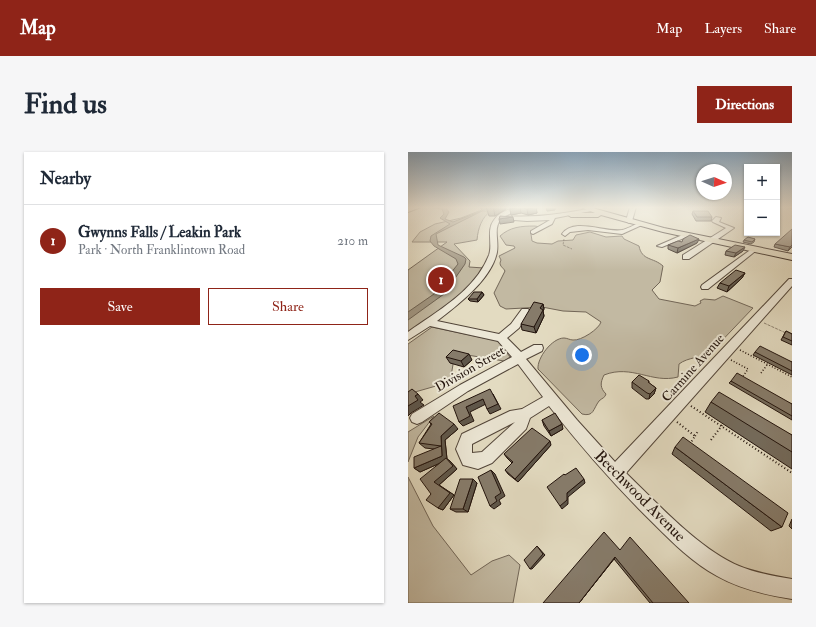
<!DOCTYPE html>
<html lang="en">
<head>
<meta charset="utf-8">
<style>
	:root { --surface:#fff; --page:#f6f6f7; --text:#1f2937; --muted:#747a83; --line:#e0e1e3; --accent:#8f2418 }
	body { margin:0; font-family:"IM FELL Double Pica",serif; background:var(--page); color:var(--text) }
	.controls { position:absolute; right:12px; top:12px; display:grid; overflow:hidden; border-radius:0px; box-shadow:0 1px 3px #0004 }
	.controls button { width:36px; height:36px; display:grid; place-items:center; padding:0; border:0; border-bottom:1px solid var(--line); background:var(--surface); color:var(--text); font:20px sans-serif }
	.compass { position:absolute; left:288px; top:12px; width:36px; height:36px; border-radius:50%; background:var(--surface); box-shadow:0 1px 3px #0004; rotate:93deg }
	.you { position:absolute; left:174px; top:203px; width:14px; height:14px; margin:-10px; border:3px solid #fff; border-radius:50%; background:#1a73e8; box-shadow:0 0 0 6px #1a73e833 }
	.badge { display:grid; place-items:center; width:26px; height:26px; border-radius:50%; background:var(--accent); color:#fff; font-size:13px; font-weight:700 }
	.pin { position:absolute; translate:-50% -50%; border:2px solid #fff; box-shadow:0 1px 4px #0006 }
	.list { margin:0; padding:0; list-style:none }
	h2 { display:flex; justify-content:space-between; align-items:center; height:52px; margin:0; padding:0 16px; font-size:17px }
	h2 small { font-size:13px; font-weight:400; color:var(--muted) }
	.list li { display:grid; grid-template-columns:26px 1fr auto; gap:12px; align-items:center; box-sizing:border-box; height:72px; padding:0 16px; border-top:1px solid var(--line) }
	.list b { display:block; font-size:15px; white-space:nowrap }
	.list p { margin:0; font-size:13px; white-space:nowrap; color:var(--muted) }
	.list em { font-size:13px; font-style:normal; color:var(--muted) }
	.actions { display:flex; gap:8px; padding:12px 16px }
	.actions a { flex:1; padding:9px 0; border:1px solid var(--accent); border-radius:0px; text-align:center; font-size:14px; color:var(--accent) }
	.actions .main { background:var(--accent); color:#fff }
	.map { position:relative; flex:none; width:384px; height:451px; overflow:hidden; border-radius:0px }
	header { display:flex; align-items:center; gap:24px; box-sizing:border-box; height:56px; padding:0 20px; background:var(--accent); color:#fff }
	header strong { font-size:19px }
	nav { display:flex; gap:22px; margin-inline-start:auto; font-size:14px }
	.intro { display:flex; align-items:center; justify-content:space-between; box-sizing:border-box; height:96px; padding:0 24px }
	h1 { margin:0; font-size:28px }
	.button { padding:10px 18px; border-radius:0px; background:var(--accent); color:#fff; font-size:14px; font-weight:700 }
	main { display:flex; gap:24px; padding:0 24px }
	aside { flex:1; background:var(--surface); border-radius:0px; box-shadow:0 1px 3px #0004 }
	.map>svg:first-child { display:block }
	.green { fill:#c2b9a2; stroke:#726657 }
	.water { fill:#a19783; stroke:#6e6253 }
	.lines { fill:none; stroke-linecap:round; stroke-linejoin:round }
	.stream { stroke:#6e6253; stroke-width:1 }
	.minor-casing { stroke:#524539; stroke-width:2 }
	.major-casing { stroke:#22130c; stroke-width:2 }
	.highway-casing { stroke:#22130c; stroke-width:2 }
	.path-far2 { stroke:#22130c; stroke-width:1; stroke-dasharray:0.5 1; stroke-linecap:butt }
	.path-far1 { stroke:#22130c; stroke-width:1.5; stroke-dasharray:1 2; stroke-linecap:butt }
	.path { stroke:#22130c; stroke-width:2; stroke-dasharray:1 2.5; stroke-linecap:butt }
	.minor { fill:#ede8d7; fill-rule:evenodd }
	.major { fill:#e3dbc1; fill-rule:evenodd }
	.highway { fill:#e3dbc1; fill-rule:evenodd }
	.wall { fill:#736a5b; stroke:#22130c }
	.shaded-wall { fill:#5e564a; stroke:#22130c }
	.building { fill:#867b6a; stroke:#22130c }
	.labels { text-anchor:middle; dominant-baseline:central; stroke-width:4; stroke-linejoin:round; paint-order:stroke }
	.street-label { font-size:13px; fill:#22130c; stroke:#ede8d7 }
	.near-street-label { font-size:16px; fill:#22130c; stroke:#ede8d7 }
</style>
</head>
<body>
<header>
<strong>Map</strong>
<nav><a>Map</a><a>Layers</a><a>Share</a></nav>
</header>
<div class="intro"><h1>Find us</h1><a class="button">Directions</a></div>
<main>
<aside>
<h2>Nearby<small></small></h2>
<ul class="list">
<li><span class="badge">1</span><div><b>Gwynns Falls / Leakin Park</b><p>Park · North Franklintown Road</p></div><em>210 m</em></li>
</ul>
<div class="actions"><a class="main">Save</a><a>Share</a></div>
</aside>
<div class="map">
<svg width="384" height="451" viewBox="0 0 384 451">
	<rect width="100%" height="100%" fill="#e3dbc1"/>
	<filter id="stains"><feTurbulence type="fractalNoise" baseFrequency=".005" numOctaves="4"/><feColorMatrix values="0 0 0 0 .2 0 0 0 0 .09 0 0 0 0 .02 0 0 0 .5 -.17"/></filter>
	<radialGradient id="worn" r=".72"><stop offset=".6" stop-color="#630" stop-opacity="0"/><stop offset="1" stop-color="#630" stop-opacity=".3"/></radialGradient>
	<g class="green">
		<path d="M71,59H83C74,65 70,76 69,88L46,92L62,109L61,115L76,116L61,136L45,149L0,182V118L39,90H4L12,80L27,72L53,66Z"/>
		<path d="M127,74L132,75L125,78L123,82L124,89L129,91L144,92L150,89L165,88L168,83L182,80L198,85L214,84L216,87L231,94C234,109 245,105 255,114L252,130L244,138L251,147L287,154L293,151L292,149L296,147L307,148L315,144L345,156L304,199C294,206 280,205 271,212L270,225C244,232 224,212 196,223C192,231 192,236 198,242C197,246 194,246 191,249C185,257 186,265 174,262L130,217C129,206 144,186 156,186C159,186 162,188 165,188C173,189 191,177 193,170L178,160L155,159L134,155L98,157L92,154L86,141L97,119C95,115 90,114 93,108L91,104L107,96L106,94L98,93L92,84C102,75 113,74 127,74Z"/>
		<path d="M24,175L90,189L102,205L96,209L47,201L42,230L0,242V192Z"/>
		<path d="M26,264L10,285L0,310V280Z"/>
		<path d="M0,325L25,374L63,423L84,409L101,403L112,413L105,451H0Z"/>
	</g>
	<path class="water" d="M19,55H37L41,60L37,67L45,70L71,60L74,57L71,55H76L78,57L28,82L30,93L56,105L58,107L57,112L36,142L0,168V160L26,142L50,112L48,107L26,94L22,89L23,84L42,72L32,66L36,62L34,57Z"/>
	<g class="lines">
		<path class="stream" d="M0,56L2,55"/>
		<g class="minor-casing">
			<g id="minor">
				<path d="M116,55H131L108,59L97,64C129,66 153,62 185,56L188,58L147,66L144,72L125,82L123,81V79L142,68L119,69L93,67C85,76 91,88 89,100C84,127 50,153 29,169L91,182L103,172L114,157H120L122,159L111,176L99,186L113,200L126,193H134L135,196L134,199L118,207L169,268L207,310L381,127H384V134L218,321C250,352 291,397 331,414C348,421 366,424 384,427V447C358,443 332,437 309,424C285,411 265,391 246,372C208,335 174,296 141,254L122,266L118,277L84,311L70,317L55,313L48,297L54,282L102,259L114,257L135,245L110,212L60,239L14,270L9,272L4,270L2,266L4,262L52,233L104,205L90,189L22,174L0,188V180C29,159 67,139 81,103C85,92 78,78 86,68C93,58 105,56 116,55ZM107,270L74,300L64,301V292Z"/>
				<path d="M222,55H228L224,69L221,71L218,69Z"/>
				<path d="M308,65L313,66L311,70L326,76L281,107H275V103L318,76L305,70L304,69Z"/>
				<path d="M231,71L236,72L214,82L180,78L162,80L157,84L154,82C166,65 197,81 214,78C219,77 226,73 231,71Z"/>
				<path d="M279,81L282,83L281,84L254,95L249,94Z"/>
				<path d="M345,96L350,97L300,137H294L293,135L294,133Z"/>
			</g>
		</g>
		<g class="major-casing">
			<path id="major" d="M173,55H181L256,76L384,102V108L255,80L193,63L190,65H163L160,63L163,61H187Z"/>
		</g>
		<g class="highway-casing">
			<path id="highway" d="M3,55H13L0,60V56Z"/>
		</g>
		<g class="path-far2">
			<path d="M156,87L155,93L164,97"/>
			<path d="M356,171L378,181"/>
		</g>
		<g class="path-far1">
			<path d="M332,198L384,225"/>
			<path d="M323,208L340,217L334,226"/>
			<path d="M353,221L359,213"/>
		</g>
		<g class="path">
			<path d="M283,254L384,321"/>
			<path d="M269,270L287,284L282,292"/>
			<path d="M287,284L290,279"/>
			<path d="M303,288L315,272"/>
		</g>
		<use href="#minor" class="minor"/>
		<use href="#major" class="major"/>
		<use href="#highway" class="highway"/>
	</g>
	<g class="wall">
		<path d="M78,55H97L98,57L87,64H81Z"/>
		<path d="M100,55H128L129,61L120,63L113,61L103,63L102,57L109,55L101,56Z"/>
		<path d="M375,55H384V56Z"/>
		<path d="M285,59L304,65L303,69H288L284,62Z"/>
		<path d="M291,87L289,91L269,101L260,97V93Z"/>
		<path d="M347,87L346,90L343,92L335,90L336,88Z"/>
		<path d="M367,92L384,95L380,99L366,95Z"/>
		<path d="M318,99H335L326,105L317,103Z"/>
		<path d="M337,121L334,126L319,140L309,136L312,131Z"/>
		<path d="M74,140L76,143L70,150L62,149L60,147Z"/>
		<path d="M135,152L136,157L135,159L136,164L128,181L114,178L113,172Z"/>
		<path d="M378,179L384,182V193L373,188Z"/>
		<path d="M347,200L384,210V223L345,203Z"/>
		<path d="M38,205L64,208L56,215L42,211Z"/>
		<path d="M241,229V231L248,236L246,242L241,247H238L224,236V230Z"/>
		<path d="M323,229L384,252V268L321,231Z"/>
		<path d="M303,250L384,283V317L297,260Z"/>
		<path d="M134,268L155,277L143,284L136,274Z"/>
		<path d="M21,270L50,277L37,288L39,307L42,309L49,317L31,333L46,343L35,358L30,356L23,342L30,312L12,320L6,316L26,297L17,296L11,291L23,272Z"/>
		<path d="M143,293L110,330L100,322L97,318L104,311L99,306L96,302Z"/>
		<path d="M267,295L374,375L363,379L264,302Z"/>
		<path d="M69,331L60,360H48L42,357Z"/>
		<path d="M384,367V377L381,374Z"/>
		<path d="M212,398L281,451H242L206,407L171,451H135Z"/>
	</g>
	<g class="shaded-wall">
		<path d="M85,55H97L98,57L87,64Z"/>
		<path d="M100,55H117L101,56Z"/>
		<path d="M112,55L113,61L103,63L102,57Z"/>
		<path d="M128,55L129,61L120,63L119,57Z"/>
		<path d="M138,55H147V58L139,59Z"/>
		<path d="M105,65L106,70L92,72L91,67Z"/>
		<path d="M291,87L289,91L269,101L270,96Z"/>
		<path d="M384,93V95L380,99L382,95Z"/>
		<path d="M337,95L335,99L326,105L328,101Z"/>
		<path d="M337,121L334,126L319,140L321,134Z"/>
		<path d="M74,140L76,143L70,150L69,147Z"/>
		<path d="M135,152L136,157L135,159L136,164L128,181L126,175L132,156Z"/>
		<path d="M61,202L64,208L56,215L53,209Z"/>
		<path d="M248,236L246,242L241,247L242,242Z"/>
		<path d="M10,242L15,248L12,250L16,253L3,261L0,264V254L7,244Z"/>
		<path d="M85,242L93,257L82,262L79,257Z"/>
		<path d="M75,247L78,252L62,260L66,269L55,274L51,270L58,255Z"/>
		<path d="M46,272L50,277L37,288L39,307L42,309L49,317L31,333L46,343L35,358L30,356L26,330L39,308L12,320L6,316L34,304L33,284Z"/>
		<path d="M154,272L155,277L143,284L141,279Z"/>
		<path d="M142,289L143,293L110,330L107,327Z"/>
		<path d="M83,318L87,322L97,344L91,348L93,352L86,357L82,354L87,345Z"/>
		<path d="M65,327L69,331L60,360L55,357Z"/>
		<path d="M176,327L177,331L160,345V352L154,357L152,354L159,341Z"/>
		<path d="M129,394L137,403L124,417H122Z"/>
		<path d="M207,405L206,407L171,451Z"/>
	</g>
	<g class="building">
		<path d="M112,55L102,57L113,55H128L119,57Z"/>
		<path d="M285,59H300L304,65H289Z"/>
		<path d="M92,64L105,65L91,67Z"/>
		<path d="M384,77V93L382,95L367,92Z"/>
		<path d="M282,83L291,87L270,96L260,93L270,89L274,90L275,87Z"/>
		<path d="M340,85L347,87L344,90L336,88Z"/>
		<path d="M327,93L337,95L328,101L318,99Z"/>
		<path d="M328,118L337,121L321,134L312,131Z"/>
		<path d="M66,140H74L69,147H60Z"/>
		<path d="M126,150L135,152L132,156L135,158L126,175L113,172Z"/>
		<path d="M378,179L384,182V189L375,185Z"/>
		<path d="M352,194L384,210V219L347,200Z"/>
		<path d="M45,198L61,202L53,209L38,205Z"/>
		<path d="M329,221L384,252V264L323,229Z"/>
		<path d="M231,223L241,229L240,230L248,236L242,242L239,241L224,230Z"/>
		<path d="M4,237L10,242L7,244L10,248L0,254V240Z"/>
		<path d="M82,237L90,252L79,257L75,247L58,255L62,264L51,270L45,254Z"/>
		<path d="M311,240L384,283V300L303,250Z"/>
		<path d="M31,261L46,272L33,284L34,304L6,316V305L33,294L11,291L24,272L21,270Z"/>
		<path d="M147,261L154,272L141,279L134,268Z"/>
		<path d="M124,276L142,289L107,327L97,318L105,310L96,302Z"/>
		<path d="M275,285L380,361L374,375L267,295Z"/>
		<path d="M38,306L45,314L26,330L42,341L30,356L18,348L23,342L12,327Z"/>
		<path d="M168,316L176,327L159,341V348L152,354L139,335L156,322L157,323Z"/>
		<path d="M83,318L93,341L87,345L89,349L82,354L70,325Z"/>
		<path d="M52,327H65L55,357H42Z"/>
		<path d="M196,380L212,398L222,385L281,451H245L207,405L171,451H135Z"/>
		<path d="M129,394L135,402L122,417L116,408Z"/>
	</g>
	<linearGradient id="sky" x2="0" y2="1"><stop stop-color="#8ba8c0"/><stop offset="0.47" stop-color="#f2efe3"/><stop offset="1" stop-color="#f2efe3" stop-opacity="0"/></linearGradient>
	<rect width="384" height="118" fill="url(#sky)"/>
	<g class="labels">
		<g class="street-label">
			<text transform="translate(285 216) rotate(-48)">Carmine Avenue</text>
			<text transform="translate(62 217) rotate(-30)">Division Street</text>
		</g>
		<g class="near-street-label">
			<text transform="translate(232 344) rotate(45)">Beechwood Avenue</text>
		</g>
	</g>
	<rect width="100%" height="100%" filter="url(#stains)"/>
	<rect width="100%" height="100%" fill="url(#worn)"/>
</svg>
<div class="controls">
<button>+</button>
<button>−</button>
</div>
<svg class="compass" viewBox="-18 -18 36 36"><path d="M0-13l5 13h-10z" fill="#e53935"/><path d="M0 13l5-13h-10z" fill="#747a83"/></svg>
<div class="you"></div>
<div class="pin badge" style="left:33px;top:128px">1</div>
</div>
</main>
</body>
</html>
